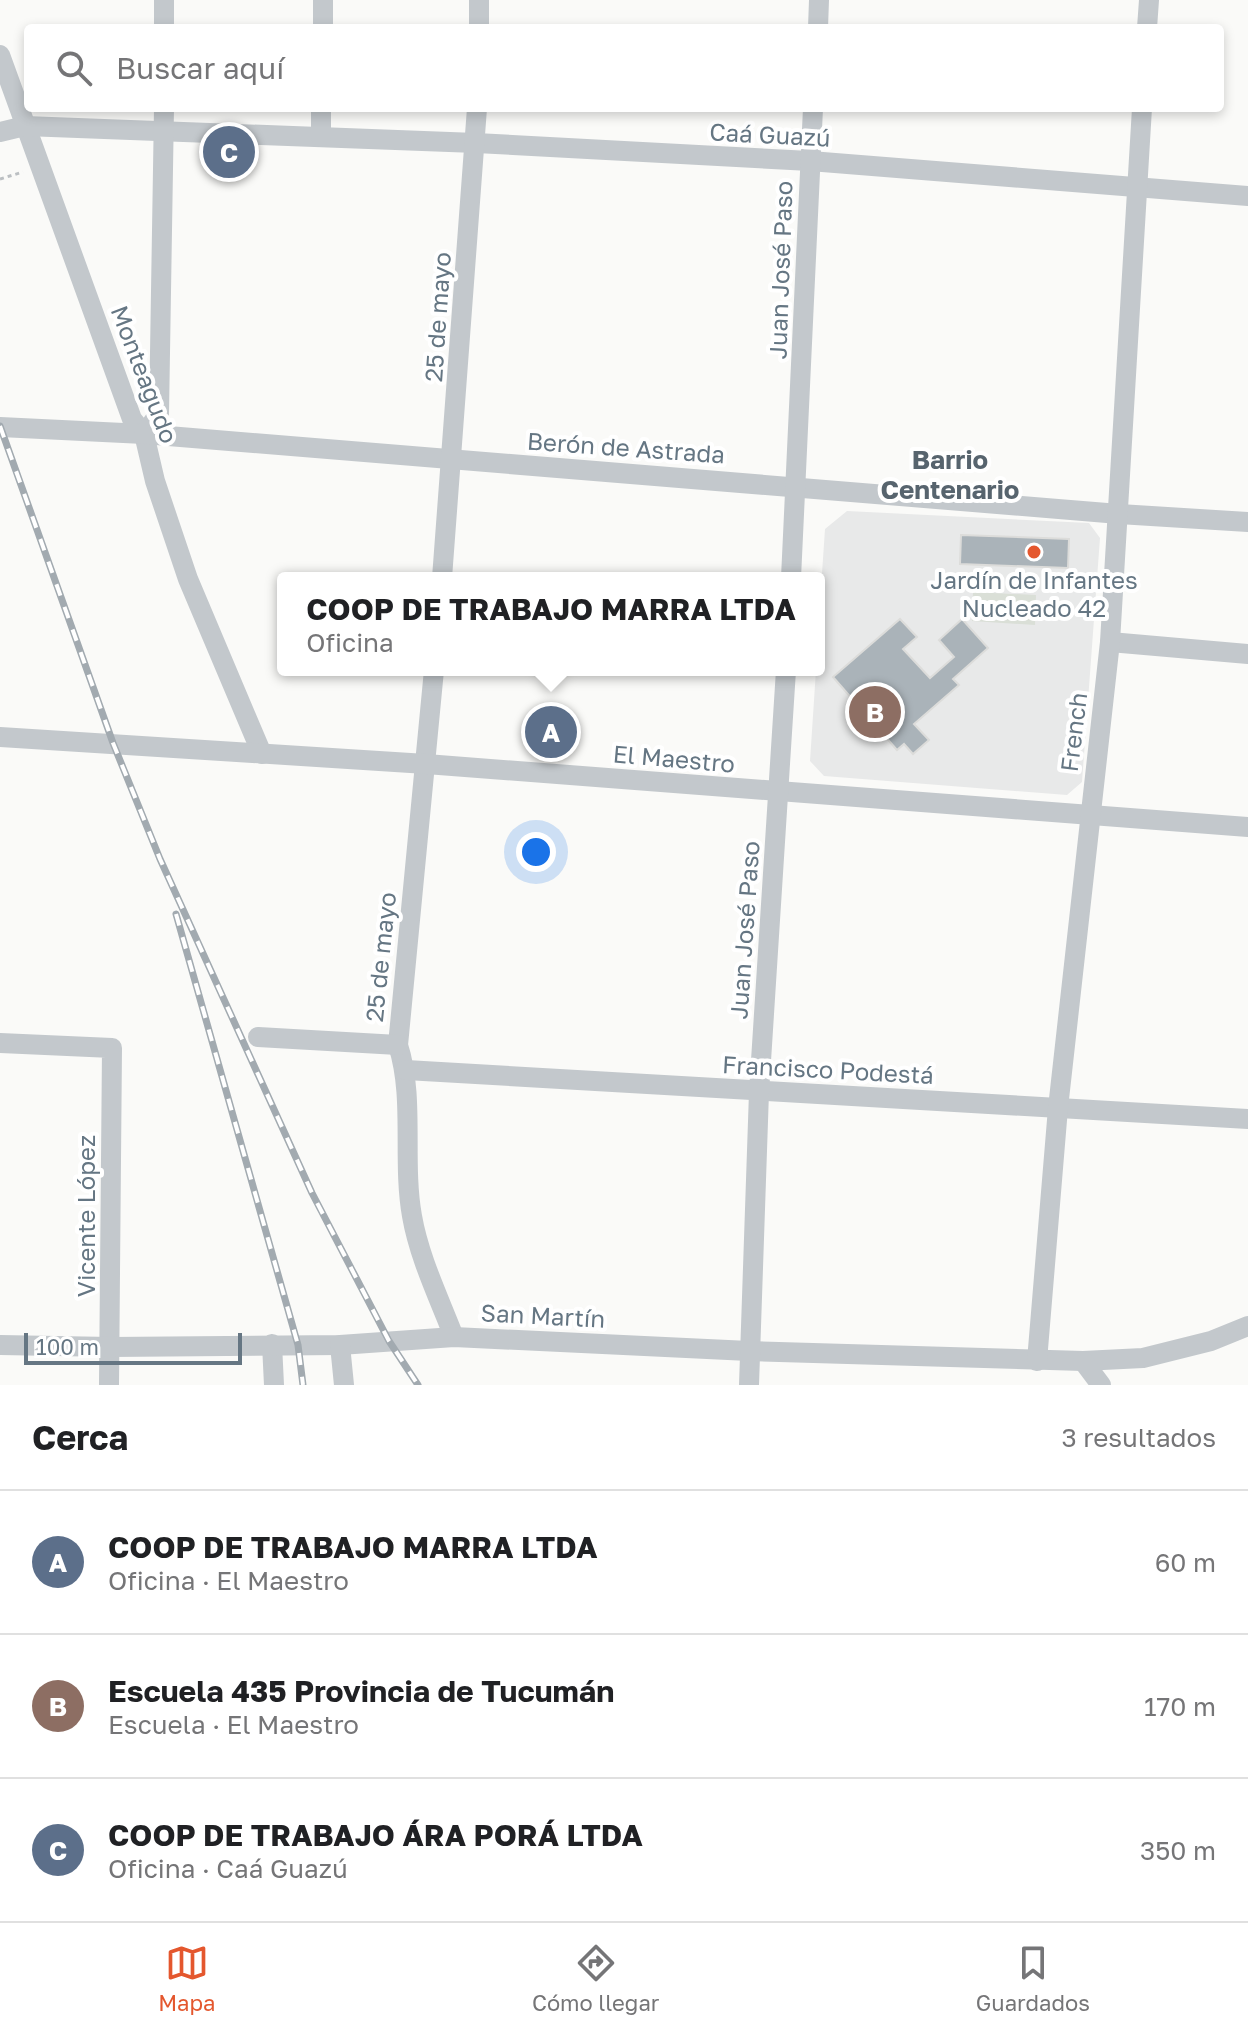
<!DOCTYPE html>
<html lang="es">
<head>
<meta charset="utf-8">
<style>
	:root { --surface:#fff; --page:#f6f6f6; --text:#202124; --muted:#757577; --line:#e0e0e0; --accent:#e4572e }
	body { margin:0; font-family:"Golos Text",sans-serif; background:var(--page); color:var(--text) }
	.scale { position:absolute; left:24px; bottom:20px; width:218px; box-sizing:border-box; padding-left:8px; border:4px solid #657683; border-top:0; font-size:22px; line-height:28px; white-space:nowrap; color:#657683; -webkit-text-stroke:6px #fff; paint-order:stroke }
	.you { position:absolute; left:536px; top:852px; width:28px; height:28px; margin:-20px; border:6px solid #fff; border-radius:50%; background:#1a73e8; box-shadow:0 0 0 12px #1a73e833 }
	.badge { display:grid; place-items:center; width:52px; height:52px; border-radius:50%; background:var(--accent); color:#fff; font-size:26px; font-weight:700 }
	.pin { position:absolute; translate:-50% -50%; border:4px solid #fff; box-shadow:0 2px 8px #0006 }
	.popup { position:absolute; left:277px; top:572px; width:548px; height:104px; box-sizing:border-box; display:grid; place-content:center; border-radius:8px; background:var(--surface); filter:drop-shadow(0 2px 6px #0005); font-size:26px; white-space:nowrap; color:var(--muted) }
	.popup b { font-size:30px; color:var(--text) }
	.popup::after { content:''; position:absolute; left:50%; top:100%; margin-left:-16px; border:16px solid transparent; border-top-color:var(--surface) }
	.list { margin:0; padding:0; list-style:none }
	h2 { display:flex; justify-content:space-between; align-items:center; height:104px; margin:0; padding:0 32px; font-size:34px }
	h2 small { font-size:26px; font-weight:400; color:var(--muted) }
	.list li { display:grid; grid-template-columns:52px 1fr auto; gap:24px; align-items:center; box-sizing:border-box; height:144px; padding:0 32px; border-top:2px solid var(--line) }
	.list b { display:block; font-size:30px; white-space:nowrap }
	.list p { margin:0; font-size:26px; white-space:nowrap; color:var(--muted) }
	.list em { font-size:26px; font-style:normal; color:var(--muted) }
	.icon { flex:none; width:44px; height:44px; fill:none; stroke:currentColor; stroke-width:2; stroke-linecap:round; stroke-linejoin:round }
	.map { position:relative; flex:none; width:1248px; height:1385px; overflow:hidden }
	.search { position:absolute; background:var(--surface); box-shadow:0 4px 12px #0003; left:24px; right:24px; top:24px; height:88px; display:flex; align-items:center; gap:20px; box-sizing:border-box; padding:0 28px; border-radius:8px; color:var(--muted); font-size:30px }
	.sheet { height:536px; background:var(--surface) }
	nav { display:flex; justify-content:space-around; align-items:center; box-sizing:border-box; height:112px; border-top:2px solid var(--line); background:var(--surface); font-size:22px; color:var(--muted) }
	nav a { display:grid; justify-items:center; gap:4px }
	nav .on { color:var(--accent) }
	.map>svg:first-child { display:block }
	.built { fill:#e8e9e9 }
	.green { fill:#dadfd7 }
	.building { fill:#aab3b9; stroke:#dcdcda; stroke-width:2 }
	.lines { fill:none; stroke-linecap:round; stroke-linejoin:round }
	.path { stroke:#bbbfc2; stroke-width:3; stroke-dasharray:4 4; stroke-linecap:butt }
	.minor { stroke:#c3c8cc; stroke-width:20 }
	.rail-casing { stroke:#a2aab0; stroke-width:7 }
	.rail { stroke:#fff; stroke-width:4; stroke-dasharray:12; stroke-linecap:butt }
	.poi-dot { fill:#e4572e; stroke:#fff; stroke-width:3 }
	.labels { text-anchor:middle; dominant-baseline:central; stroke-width:8; stroke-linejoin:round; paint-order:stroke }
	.street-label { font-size:24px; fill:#657683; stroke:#fff }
	.poi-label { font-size:24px; fill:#657683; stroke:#fff }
	.neighbourhood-label { font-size:26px; font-weight:bold; fill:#57646e; stroke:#fff }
</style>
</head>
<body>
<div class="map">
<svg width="1248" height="1385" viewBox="0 0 1248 1385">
	<rect width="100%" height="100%" fill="#fafaf8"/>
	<path class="built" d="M847,511L1089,523L1100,538L1082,782L1067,795L824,776L810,761L816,670H819V618L825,529Z"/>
	<path class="green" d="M973,592L1036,595L1035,625L972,621Z"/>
	<g class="building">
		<path d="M961,535L1069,539L1068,568L960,564Z"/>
		<path d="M900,619L917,637L903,649L930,678L954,657L939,640L962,619L988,648L953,679L959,685L914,724L929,740L913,754L904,744L897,750L833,677Z"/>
	</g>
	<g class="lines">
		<path class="path" d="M0,179L23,172"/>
		<g class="minor">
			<path d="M164,28V0"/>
			<path d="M323,28V0"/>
			<path d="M479,28V0"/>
			<path d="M818,28L819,0"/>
			<path d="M1147,28L1149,0"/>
			<path d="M0,55L132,419L144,434L155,481L188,579L262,754"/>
			<path d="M0,132L25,126L476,143L810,161L1248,196"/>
			<path d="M321,137V108"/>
			<path d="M0,427L144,434L1119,514L1248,522"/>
			<path d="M144,434L159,414L164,108"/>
			<path d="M442,578L477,108"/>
			<path d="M791,578L813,108"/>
			<path d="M1110,642L1248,654"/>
			<path d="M434,670L398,1045C415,1098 402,1160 412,1216C419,1257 439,1298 454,1337"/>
			<path d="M0,737L426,764L1248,827"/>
			<path d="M258,1037L398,1045"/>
			<path d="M0,1043L112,1048L109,1385"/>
			<path d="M406,1070L1248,1119"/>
			<path d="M272,1344L274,1385"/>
			<path d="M0,1345L111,1347L340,1345L454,1337L749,1351L1083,1361L1143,1358L1211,1341L1248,1326"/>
			<path d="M340,1345L344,1385"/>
			<path d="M1037,1361L1058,1108L1110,642L1142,108"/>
			<path d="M1083,1361L1101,1385"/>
			<path d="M749,1385L759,1092L786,670"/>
		</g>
		<g class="rail-casing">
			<g id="rail">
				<path d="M0,426L113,743L160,859L312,1193L389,1341L418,1385"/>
				<path d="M176,914L298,1345L303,1385"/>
			</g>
		</g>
		<use href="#rail" class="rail"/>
	</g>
	<circle class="poi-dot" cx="1034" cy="552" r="8"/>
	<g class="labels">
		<g class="street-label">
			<text transform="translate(770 134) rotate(3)">Caá Guazú</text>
			<text transform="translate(780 270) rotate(-88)">Juan José Paso</text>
			<text transform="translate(437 317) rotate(-86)">25 de mayo</text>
			<text transform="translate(145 374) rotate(69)">Monteagudo</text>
			<text transform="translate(626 447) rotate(4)">Berón de Astrada</text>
			<text transform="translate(1073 732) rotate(-83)">French</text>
			<text transform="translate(674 758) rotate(5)">El Maestro</text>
			<text transform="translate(744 930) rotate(-86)">Juan José Paso</text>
			<text transform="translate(380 957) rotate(-84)">25 de mayo</text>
			<text transform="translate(828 1069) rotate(3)">Francisco Podestá</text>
			<text transform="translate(85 1216) rotate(-90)">Vicente López</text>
			<text transform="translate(543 1315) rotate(3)">San Martín</text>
		</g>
		<g class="poi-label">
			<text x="1034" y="579">Jardín de Infantes<tspan x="1034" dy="28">Nucleado 42</tspan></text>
		</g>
		<g class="neighbourhood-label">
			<text x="950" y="459">Barrio<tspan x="950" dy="30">Centenario</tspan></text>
		</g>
	</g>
</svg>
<div class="scale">100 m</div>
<div class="you"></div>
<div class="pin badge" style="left:551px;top:732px;background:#5c6f8a">A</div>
<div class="popup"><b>COOP DE TRABAJO MARRA LTDA</b>Oficina</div>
<div class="pin badge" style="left:875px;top:712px;background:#8d6e63">B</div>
<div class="pin badge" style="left:229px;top:152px;background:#5c6f8a">C</div>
<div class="search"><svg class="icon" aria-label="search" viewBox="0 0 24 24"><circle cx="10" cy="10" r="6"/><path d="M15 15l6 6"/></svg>Buscar aquí</div>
</div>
<section class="sheet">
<h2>Cerca<small>3 resultados</small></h2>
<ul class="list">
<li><span class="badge" style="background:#5c6f8a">A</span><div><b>COOP DE TRABAJO MARRA LTDA</b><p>Oficina · El Maestro</p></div><em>60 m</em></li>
<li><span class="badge" style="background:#8d6e63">B</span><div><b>Escuela 435 Provincia de Tucumán</b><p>Escuela · El Maestro</p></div><em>170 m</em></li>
<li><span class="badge" style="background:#5c6f8a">C</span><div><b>COOP DE TRABAJO ÁRA PORÁ LTDA</b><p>Oficina · Caá Guazú</p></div><em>350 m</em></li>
</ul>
</section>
<nav>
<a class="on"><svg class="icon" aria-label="map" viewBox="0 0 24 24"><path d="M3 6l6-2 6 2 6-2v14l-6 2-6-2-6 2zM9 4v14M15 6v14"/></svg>Mapa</a>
<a><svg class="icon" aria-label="directions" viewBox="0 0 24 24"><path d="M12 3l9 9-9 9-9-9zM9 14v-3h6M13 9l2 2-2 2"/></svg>Cómo llegar</a>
<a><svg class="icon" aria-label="saved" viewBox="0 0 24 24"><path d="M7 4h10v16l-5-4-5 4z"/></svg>Guardados</a>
</nav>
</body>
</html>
